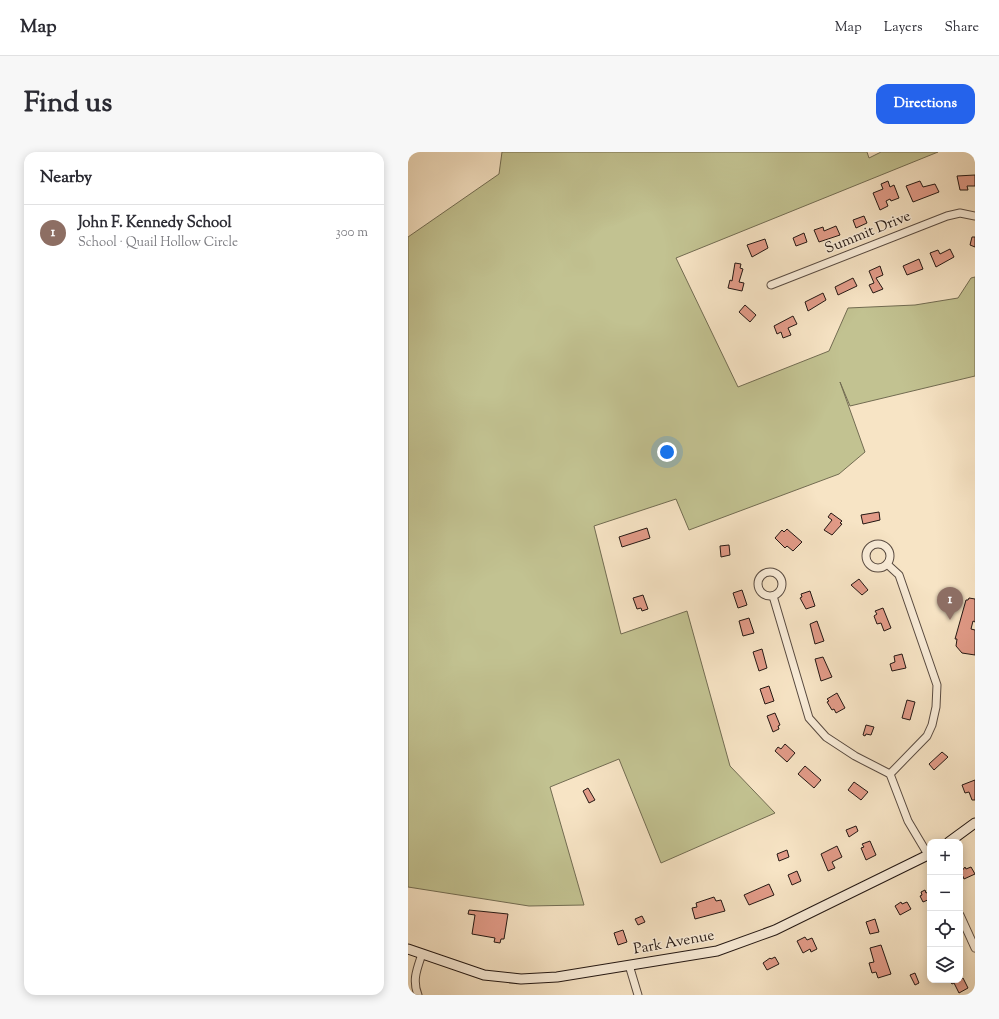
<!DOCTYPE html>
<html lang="en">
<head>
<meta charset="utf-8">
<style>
	:root { --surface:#fff; --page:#f7f7f7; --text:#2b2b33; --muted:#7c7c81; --line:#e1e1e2; --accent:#2563eb }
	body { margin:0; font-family:"Sorts Mill Goudy",serif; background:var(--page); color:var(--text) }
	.controls { position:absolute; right:12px; bottom:12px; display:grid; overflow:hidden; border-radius:8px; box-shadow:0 2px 10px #0003 }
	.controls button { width:36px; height:36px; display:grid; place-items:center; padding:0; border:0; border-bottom:1px solid var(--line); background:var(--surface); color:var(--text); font:20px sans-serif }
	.you { position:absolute; left:259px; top:300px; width:14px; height:14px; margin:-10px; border:3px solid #fff; border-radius:50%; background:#1a73e8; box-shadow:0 0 0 6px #1a73e833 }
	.badge { display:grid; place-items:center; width:26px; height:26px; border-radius:50%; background:var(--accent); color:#fff; font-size:13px; font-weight:700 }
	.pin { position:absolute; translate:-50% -33px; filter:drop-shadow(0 1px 2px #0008) }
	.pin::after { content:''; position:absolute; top:21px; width:14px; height:12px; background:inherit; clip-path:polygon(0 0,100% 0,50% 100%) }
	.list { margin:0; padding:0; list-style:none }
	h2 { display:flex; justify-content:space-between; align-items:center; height:52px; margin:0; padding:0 16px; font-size:17px }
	h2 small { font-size:13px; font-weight:400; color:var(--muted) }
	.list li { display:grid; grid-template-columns:26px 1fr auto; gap:12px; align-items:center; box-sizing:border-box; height:56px; padding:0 16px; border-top:1px solid var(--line) }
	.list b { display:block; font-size:15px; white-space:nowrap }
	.list p { margin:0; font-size:13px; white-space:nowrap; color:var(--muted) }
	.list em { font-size:13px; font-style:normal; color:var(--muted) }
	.icon { flex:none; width:22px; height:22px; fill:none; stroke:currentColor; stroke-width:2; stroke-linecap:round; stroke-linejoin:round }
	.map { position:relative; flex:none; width:567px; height:843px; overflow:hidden; border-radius:12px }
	header { display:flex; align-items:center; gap:24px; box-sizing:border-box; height:56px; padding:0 20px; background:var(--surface); border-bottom:1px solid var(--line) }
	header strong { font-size:19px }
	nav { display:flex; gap:22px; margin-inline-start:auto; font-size:14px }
	.intro { display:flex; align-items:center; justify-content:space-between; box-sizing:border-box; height:96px; padding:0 24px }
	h1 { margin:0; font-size:28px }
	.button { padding:10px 18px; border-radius:12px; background:var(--accent); color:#fff; font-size:14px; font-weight:700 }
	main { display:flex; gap:24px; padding:0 24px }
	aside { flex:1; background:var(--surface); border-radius:12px; box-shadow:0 2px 10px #0003 }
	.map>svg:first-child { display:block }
	.green { fill:#c2c291; stroke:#726c52 }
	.building { fill:#e29b88; stroke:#231713 }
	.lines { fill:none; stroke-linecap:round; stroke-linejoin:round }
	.minor-casing { stroke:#584a40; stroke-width:9 }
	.secondary-casing { stroke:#231713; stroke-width:11 }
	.minor { stroke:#faedd9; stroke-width:7 }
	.secondary { stroke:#faedd9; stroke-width:9 }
	.labels { text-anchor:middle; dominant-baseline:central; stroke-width:3; stroke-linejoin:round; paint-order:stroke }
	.street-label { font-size:15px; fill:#231713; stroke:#faedd9 }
</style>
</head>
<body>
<header>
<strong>Map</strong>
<nav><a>Map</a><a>Layers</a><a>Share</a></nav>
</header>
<div class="intro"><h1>Find us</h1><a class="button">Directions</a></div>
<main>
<aside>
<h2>Nearby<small></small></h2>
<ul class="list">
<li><span class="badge" style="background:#8d6e63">1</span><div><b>John F. Kennedy School</b><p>School · Quail Hollow Circle</p></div><em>300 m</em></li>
</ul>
</aside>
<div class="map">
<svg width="567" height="843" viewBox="0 0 567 843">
	<rect width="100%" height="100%" fill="#f7e4c5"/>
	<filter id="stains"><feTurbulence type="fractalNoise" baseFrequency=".005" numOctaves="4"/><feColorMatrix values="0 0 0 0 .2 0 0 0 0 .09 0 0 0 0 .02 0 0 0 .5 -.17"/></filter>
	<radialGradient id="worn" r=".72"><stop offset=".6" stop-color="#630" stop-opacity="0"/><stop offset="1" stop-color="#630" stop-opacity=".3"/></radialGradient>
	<path class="green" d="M94,0H459L461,6L473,0H530L268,106L330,235L421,199L440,156L507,153L550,146L563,126L567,125V224L442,254L432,230L457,300L431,322L281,378L268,347L186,374L213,482L279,459L322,614L367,661L253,711L211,607L142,635L176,753L121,754L0,735V85L91,22Z"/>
	<g class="building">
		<path d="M567,23V34H559L560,38H552L549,24Z"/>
		<path d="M480,29L482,35L486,33L491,46L483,49L482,47L478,49L480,54L472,58L465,41L475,37L473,32Z"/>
		<path d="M512,29L515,35L527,32L531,40L505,50L498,34Z"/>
		<path d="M456,64L459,71L448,76L445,68Z"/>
		<path d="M428,74L432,83L411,90L406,78L415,75L416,79Z"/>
		<path d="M396,81L399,90L388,94L385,86Z"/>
		<path d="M564,85H567V95L562,93Z"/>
		<path d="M357,87L360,96L344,105L339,93Z"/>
		<path d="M542,97L546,105L528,115L522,101L530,98L532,102Z"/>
		<path d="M511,107L515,117L499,123L495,114Z"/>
		<path d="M327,111L333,112L332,116L335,117L331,130L336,131L334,139L320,136L322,128L324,129Z"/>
		<path d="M472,114L475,123L468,126L475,137L465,141L461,133L466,131L461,119Z"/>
		<path d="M445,126L449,134L430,143L427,135Z"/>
		<path d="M415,141L418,148L400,159L397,150Z"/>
		<path d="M337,153L348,163L342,170L331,160Z"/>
		<path d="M385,164L389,172L380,176L383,183L375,186L373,180L369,182L366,174Z"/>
		<path d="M471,360L472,368L455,372L453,363Z"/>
		<path d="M423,361L434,369L432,371L434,372L424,383L416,378L424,368L420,365Z"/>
		<path d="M239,376L242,386L214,395L211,385Z"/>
		<path d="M379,377L394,390L385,399L379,394L377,396L367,386L374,378L376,380Z"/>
		<path d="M321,393L322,403L313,405L312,394Z"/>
		<path d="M451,427L460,438L454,443L443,433Z"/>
		<path d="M334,438L339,453L330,456L325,441Z"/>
		<path d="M402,439L407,454L398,457L392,446L394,445L393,442Z"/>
		<path d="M235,443L240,457L234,459L233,456L229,457L225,446Z"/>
		<path d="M561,446L567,447V470L565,469L563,477L567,478V503L554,501L548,494L549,487H547L558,448H560Z"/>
		<path d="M475,456L483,476L476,479L473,471L469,472L466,464L469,462L467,459Z"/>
		<path d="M341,466L346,481L335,484L331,469Z"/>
		<path d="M409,469L416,489L407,492L402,472Z"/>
		<path d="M354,497L359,516L351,519L345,500Z"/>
		<path d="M494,502L498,516L484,519L482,512L487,510L486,504Z"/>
		<path d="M415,505L424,525L413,529L407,507Z"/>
		<path d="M361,534L366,549L357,552L352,537Z"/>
		<path d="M429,541L437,556L428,561L426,557L424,558L419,550L421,549L419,547Z"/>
		<path d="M499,548L507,550L502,568L494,566Z"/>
		<path d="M367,561L372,573L370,574L371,577L365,580L359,564Z"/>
		<path d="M458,573L466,575L463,583L458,582L457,584L455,583Z"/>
		<path d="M377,592L387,601L379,610L367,599L370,595L373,597Z"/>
		<path d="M534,600L540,605L526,618L521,612Z"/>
		<path d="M397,614L413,628L406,636L390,622Z"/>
		<path d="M567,628V648H564L561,640L557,641L554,633Z"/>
		<path d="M446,630L460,640L453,648L440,638Z"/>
		<path d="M180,636L187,648L181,651L175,639Z"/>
		<path d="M448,674L450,679L441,685L438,678Z"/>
		<path d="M462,689L468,703L458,708L453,696L456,695L454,692Z"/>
		<path d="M429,694L434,705L424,710L427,716L420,719L413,702Z"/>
		<path d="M379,698L381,705L371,709L369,702Z"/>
		<path d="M557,715L558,717L563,715L567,722L556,727L553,720Z"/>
		<path d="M389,719L393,729L384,733L380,723Z"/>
		<path d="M361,732L366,743L341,753L336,743Z"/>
		<path d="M517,738L518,741L522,739V747L515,750L512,744L514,743L513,740Z"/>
		<path d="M306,745L308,749L313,748L317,759L287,767L284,756L289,755L288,751Z"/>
		<path d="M493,750L494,752L499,750L503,757L492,763L487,754Z"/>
		<path d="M61,758L100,762L96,787H93L92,791L86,790L87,786L64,782L67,763L60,762Z"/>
		<path d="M234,764L237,770L230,773L227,767Z"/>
		<path d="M467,767L471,780L462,782L458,770Z"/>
		<path d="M215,778L219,790L210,793L206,781Z"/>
		<path d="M397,785L399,788L404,786L409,797L403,800L402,797L395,801L389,789Z"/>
		<path d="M473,793L483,822L470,826L468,820L464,821L461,811L466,810L462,796Z"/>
		<path d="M367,805L371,812L359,818L355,811L362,806L363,807Z"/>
		<path d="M507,821L511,831L507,833L502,823Z"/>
		<path d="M555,826L560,836L551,841L546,831L544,832L541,828H548V830Z"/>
	</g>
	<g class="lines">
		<g class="minor-casing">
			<g id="minor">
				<path d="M363,133L539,64L552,61L567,64"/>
				<circle cx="470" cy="404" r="12"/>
				<path d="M479,412L491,423L529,533L528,555L524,573L519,584L482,622"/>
				<circle cx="362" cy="432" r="12"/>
				<path d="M365,444L401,566L418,585L447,604L482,622L500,669L522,706"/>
				<path d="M552,763L567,796"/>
				<path d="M221,813L230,843"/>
				<path d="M10,843C4,828 9,817 14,802"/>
			</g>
		</g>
		<g class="secondary-casing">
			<g id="secondary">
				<path d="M541,690L567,671"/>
				<path d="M0,797L76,823L113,827L149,825L309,799L367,778L522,702"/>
			</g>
		</g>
		<use href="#minor" class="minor"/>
		<use href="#secondary" class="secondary"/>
	</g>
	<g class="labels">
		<g class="street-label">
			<text transform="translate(460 81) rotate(-22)">Summit Drive</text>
			<text transform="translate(266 791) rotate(-10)">Park Avenue</text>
		</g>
	</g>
	<rect width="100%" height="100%" filter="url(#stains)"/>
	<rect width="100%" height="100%" fill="url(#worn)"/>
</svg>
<div class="controls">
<button>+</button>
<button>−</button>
<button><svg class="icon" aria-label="locate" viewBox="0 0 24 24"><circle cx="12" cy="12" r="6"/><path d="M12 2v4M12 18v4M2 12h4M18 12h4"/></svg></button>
<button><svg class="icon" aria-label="layers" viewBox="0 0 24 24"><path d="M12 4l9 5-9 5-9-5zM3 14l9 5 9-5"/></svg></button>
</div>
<div class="you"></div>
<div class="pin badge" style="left:542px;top:468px;background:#8d6e63">1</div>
</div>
</main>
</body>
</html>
